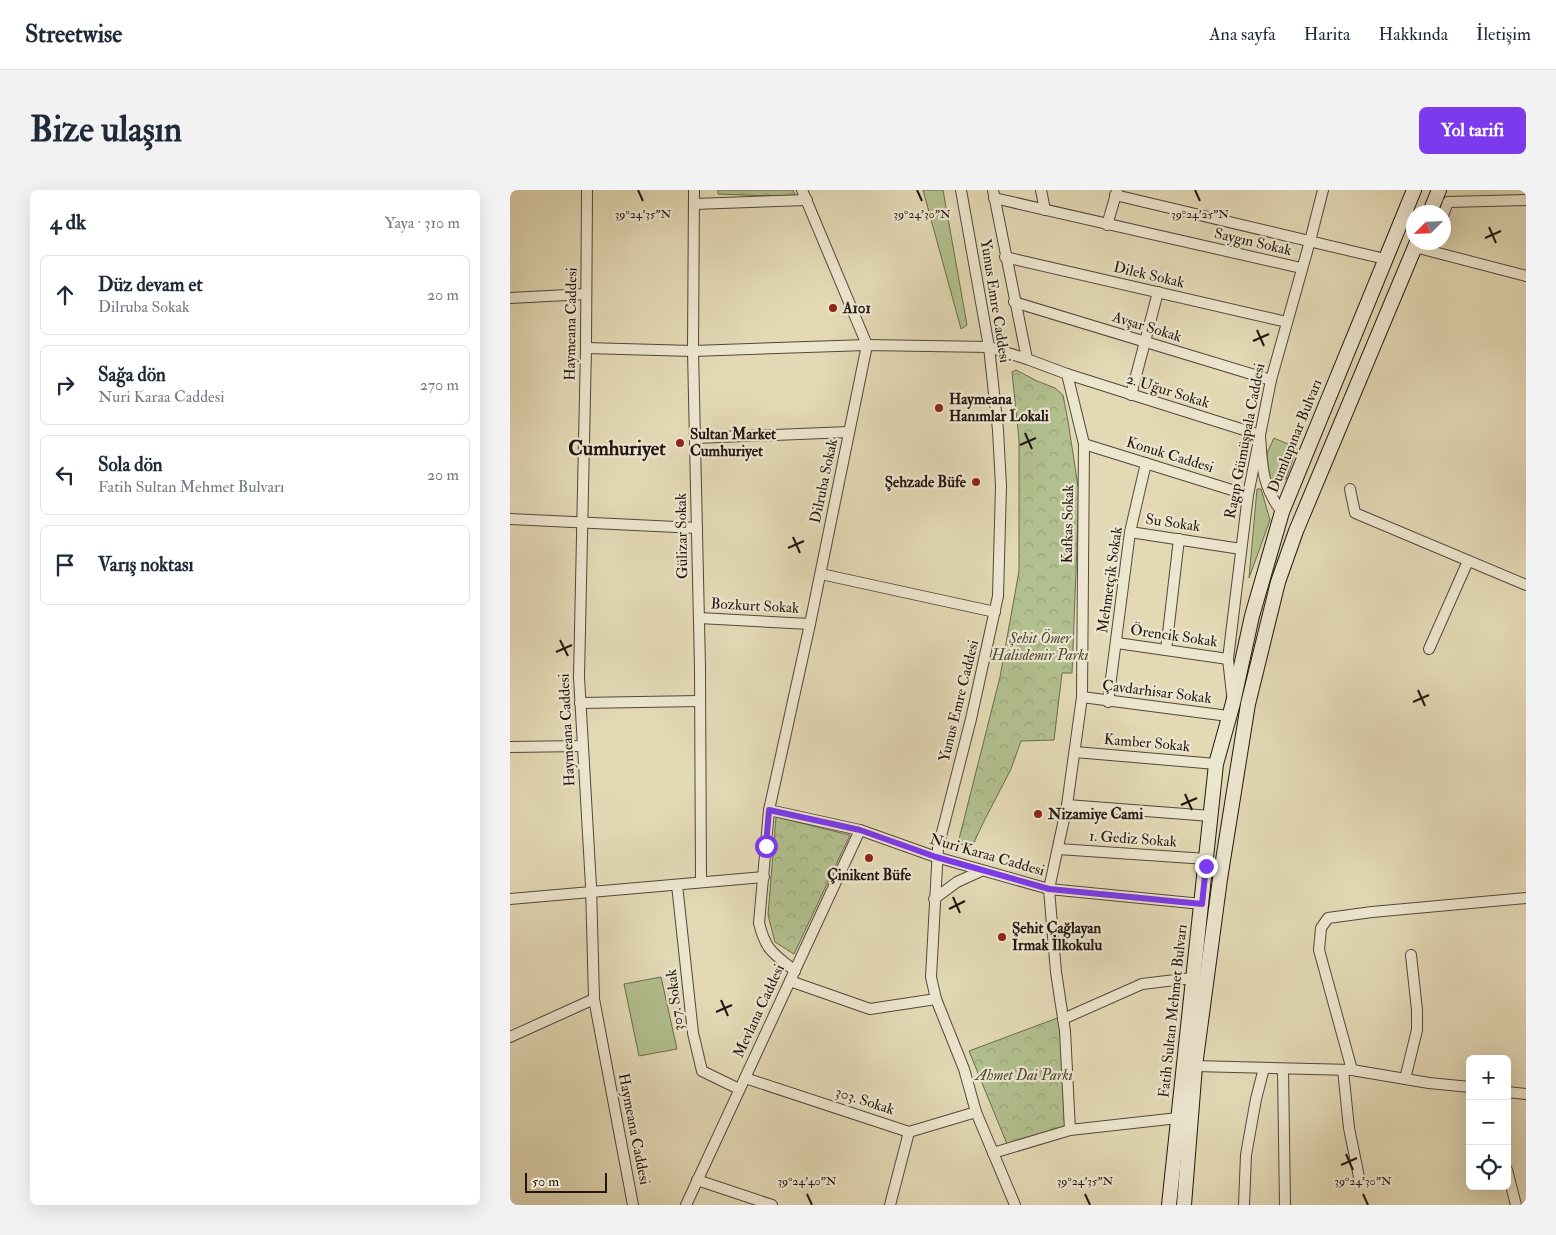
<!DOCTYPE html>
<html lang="tr">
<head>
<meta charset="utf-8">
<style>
	:root { --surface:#fff; --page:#f2f2f3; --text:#1f2937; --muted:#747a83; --line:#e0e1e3; --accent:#7c3aed }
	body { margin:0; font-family:"IM FELL Double Pica",serif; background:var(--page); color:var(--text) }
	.controls { position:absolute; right:15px; bottom:15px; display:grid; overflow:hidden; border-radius:8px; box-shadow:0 5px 20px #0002 }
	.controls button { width:45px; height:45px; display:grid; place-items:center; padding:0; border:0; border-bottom:1px solid var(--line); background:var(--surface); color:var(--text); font:25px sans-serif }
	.compass { position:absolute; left:896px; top:15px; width:45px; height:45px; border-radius:50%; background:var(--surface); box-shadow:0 5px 20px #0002; rotate:246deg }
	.scale { position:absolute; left:15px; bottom:12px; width:82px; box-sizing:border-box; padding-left:5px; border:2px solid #231612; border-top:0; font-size:14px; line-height:18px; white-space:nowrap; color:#231612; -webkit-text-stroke:4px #ede6cf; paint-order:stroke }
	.stop { position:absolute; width:15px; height:15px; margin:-11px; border:4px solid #7c3aed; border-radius:50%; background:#fff }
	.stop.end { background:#7c3aed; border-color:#fff; box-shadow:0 1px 5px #0008 }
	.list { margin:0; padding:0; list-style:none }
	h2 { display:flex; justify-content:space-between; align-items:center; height:65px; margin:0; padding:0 20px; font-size:21px }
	h2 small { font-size:16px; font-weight:400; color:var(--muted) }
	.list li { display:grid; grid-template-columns:32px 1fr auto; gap:15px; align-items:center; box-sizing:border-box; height:80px; margin:0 10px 10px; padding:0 10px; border:1px solid var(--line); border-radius:8px }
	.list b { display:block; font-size:19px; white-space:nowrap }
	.list p { margin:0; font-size:16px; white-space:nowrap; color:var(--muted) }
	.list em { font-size:16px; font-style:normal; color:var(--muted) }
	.icon { flex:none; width:28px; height:28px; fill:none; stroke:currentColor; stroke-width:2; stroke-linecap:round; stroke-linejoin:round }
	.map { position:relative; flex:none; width:1016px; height:1015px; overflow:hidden; border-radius:8px }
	header { display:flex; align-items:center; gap:30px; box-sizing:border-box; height:70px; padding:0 25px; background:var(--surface); border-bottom:1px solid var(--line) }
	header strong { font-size:24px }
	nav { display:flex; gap:28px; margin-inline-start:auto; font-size:18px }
	.intro { display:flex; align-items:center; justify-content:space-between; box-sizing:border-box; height:120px; padding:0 30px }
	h1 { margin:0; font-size:35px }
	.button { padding:12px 22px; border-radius:8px; background:var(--accent); color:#fff; font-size:18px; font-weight:700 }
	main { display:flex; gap:30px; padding:0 30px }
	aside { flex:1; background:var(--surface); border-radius:8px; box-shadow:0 5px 20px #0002 }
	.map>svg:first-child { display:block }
	.green { fill:#b2bf8e; stroke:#6a6a50 }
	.park { fill:url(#park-crowns); stroke:#6a6a50 }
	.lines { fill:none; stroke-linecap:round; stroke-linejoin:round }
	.street-casing { stroke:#53473b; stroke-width:12 }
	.secondary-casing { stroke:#231612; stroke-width:16 }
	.street { stroke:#ede6cf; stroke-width:10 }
	.secondary { stroke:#ede6cf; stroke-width:14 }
	.route { stroke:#7c3aed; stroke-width:6 }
	.ticks { fill:none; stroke:#231612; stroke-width:2 }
	.poi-dot { fill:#8f2418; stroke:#ede6cf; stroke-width:2 }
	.labels { text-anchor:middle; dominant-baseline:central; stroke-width:4.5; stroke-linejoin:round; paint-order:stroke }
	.street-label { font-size:15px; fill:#231612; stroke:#ede6cf }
	.poi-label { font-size:15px; font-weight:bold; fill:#231612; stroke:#ede6cf; text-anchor:start }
	.park-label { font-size:15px; font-style:italic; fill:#4e4937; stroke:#ede6cf }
	.district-label { font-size:20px; font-weight:bold; fill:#231612; stroke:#ede6cf }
	.ticks-label { font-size:12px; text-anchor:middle; fill:#231612; stroke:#ede6cf; stroke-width:4.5; stroke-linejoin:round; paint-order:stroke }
</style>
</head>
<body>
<header>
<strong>Streetwise</strong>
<nav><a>Ana sayfa</a><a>Harita</a><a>Hakkında</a><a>İletişim</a></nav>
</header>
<div class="intro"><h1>Bize ulaşın</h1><a class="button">Yol tarifi</a></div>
<main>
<aside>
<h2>4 dk<small>Yaya · 310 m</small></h2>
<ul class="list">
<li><svg class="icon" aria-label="ahead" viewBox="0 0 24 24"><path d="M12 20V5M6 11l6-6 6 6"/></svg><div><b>Düz devam et</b><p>Dilruba Sokak</p></div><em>20 m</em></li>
<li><svg class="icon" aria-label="right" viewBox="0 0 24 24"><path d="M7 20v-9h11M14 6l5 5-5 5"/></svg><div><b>Sağa dön</b><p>Nuri Karaa Caddesi</p></div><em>270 m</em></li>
<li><svg class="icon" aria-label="left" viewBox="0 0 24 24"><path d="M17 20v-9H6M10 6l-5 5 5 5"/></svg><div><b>Sola dön</b><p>Fatih Sultan Mehmet Bulvarı</p></div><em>20 m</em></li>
<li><svg class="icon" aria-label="arrive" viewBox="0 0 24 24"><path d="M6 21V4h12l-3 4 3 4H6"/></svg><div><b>Varış noktası</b></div></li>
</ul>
</aside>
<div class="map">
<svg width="1016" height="1015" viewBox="0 0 1016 1015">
	<defs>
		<pattern id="park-crowns" width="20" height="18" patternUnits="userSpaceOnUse" patternTransform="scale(1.25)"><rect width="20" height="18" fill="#b2bf8e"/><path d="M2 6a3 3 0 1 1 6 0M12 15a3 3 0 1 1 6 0" fill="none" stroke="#99a379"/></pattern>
	</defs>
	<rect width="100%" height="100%" fill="#e3d9b5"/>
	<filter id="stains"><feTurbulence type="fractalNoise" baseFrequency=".004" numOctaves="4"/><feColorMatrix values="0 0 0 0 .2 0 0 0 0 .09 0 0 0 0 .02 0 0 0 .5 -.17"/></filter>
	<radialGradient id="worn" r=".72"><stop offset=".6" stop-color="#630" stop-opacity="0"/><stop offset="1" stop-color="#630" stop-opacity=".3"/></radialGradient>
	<g class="green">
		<path d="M413,0H433L457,135L451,139Z"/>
		<path d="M764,248L787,258L776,289L759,292L757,263Z"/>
		<path d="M747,299H751L760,330L739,388Z"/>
		<path d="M151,787L167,859L129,866L114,794Z"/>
	</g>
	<g class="park">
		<path d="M208,0H283L286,7L208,4Z"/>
		<path d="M506,180L527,191L545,198L553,205L558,231L569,303L562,483H552L544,550L511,551L501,579L473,633L462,657L448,653L490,487L509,381V250L502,182Z"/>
		<path d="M266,627L340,645L284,764L265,752L258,725Z"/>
		<path d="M550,827L556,938L497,954L459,861Z"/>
	</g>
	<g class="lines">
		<g class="street-casing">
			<g id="street">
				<path d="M77,0L76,158L69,487L81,696L84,809L123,1015"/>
				<path d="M184,0L183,161L190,478L191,692"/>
				<path d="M451,0L479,157L488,240L491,296L488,406L461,529L428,658L421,787L426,809L454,879L466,922L505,1015"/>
				<path d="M483,0L517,169L557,184L750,245C752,276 752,297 772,322"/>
				<path d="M531,0L535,20"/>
				<path d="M605,5L875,69"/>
				<path d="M484,8L791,78"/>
				<path d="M184,14L297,10"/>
				<path d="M934,23L938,12L1016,10"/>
				<path d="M597,35L607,1"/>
				<path d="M905,57L1016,86"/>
				<path d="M495,67L777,132"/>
				<path d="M0,108L76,104"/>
				<path d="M504,112L761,190"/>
				<path d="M76,158L183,161L357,155L479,157L517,169"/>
				<path d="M557,184L574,254L572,507L557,615L539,699L546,782L555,841L560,940"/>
				<path d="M621,205L648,102"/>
				<path d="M185,248L339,242"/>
				<path d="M574,254L738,305"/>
				<path d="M840,299L845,323L1016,395"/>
				<path d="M0,329L187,338"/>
				<path d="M620,342L731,359"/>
				<path d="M311,384L485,422"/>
				<path d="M189,428L300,434"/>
				<path d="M607,453L718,469"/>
				<path d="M919,459L958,371"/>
				<path d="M656,460L669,349"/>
				<path d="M722,504L718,469L738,305L761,190L800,51L813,0"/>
				<path d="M572,507L718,526"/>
				<path d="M598,512L620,342L636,273"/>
				<path d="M70,513L190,511"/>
				<path d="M0,557L73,556"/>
				<path d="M565,562L706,574"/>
				<path d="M557,615L701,626"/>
				<path d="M259,620L350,640L426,667L539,699L692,714"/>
				<path d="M548,659L697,669"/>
				<path d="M167,695L183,843L192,881L229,899"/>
				<path d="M0,709L254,687"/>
				<path d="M424,709L447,692L471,681"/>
				<path d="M285,781C263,763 256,761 249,733L259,620L300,434L357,155L292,0"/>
				<path d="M280,791L360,819L426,809"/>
				<path d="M553,829L632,794L682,788"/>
				<path d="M0,847L84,809"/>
				<path d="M685,876L842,880L919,893L960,897"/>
				<path d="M773,879L775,1015"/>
				<path d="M833,880L839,938L849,987"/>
				<path d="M842,880L809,760L811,738L818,728L862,722L1016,708"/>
				<path d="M235,888L399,942L466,922"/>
				<path d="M895,889L907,840V820L901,765"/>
				<path d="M997,902L1016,904"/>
				<path d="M483,963L560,940L668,928"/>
				<path d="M997,980L1006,1015"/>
				<path d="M187,990L262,1015"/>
				<path d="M176,1015L350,640"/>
				<path d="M380,1015L399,942"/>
				<path d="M734,1015L736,965L746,909L754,878"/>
			</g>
		</g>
		<g class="secondary-casing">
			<g id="secondary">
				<path d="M920,22L929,0"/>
				<path d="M659,1015L706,574L723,513L742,426L772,322L904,0"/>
				<path d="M674,1015L685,876L710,689L738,514L768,392L786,341L907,52"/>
			</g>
		</g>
		<use href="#street" class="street"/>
		<use href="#secondary" class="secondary"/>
	</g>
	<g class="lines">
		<path class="route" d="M256,656L259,620L350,640L426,667L539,699L692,714L696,676"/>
	</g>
	<path class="ticks" d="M128,0L133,11M407,0L412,11M685,0L690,11M979,37L986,53M975,48L991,41M747,140L754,156M743,151L759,144M515,243L522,259M510,255L526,248M283,347L290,363M278,358L294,351M50,450L58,466M46,462L62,455M908,500L915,516M903,512L919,505M675,604L682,620M671,615L687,608M443,707L450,723M439,719L455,711M211,810L218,826M206,822L222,815M836,964L843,980M831,975L847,968M297,1004L302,1015M575,1004L580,1015M853,1004L858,1015"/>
	<g class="poi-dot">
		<circle cx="323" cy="118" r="5"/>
		<circle cx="429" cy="218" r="5"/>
		<circle cx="170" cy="253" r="5"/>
		<circle cx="466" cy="292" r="5"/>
		<circle cx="528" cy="624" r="5"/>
		<circle cx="359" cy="668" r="5"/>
		<circle cx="492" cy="747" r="5"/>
	</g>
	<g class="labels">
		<g class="street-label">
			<text transform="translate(743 52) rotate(13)">Saygın Sokak</text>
			<text transform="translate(639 85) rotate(13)">Dilek Sokak</text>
			<text transform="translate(485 111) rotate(81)">Yunus Emre Caddesi</text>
			<text transform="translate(61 134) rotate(-89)">Haymeana Caddesi</text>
			<text transform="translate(637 137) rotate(17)">Avşar Sokak</text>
			<text transform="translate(658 201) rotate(17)">2. Uğur Sokak</text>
			<text transform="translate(785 246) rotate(-68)">Dumlupınar Bulvarı</text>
			<text transform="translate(735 251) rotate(-79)">Ragıp Gümüşpala Caddesi</text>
			<text transform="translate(660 265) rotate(17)">Konuk Caddesi</text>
			<text transform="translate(314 291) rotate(-78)">Dilruba Sokak</text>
			<text transform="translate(663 333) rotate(8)">Su Sokak</text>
			<text transform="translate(558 334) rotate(-89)">Kafkas Sokak</text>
			<text transform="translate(172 346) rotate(-91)">Gülizar Sokak</text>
			<text transform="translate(600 390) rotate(-82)">Mehmetçik Sokak</text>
			<text transform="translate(245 416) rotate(3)">Bozkurt Sokak</text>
			<text transform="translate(664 446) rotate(8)">Örencik Sokak</text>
			<text transform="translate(647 502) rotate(7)">Çavdarhisar Sokak</text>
			<text transform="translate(449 511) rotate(-76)">Yunus Emre Caddesi</text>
			<text transform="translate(57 540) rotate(-93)">Haymeana Caddesi</text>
			<text transform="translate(637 553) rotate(5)">Kamber Sokak</text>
			<text transform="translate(623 649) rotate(4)">1. Gediz Sokak</text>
			<text transform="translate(477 665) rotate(16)">Nuri Karaa Caddesi</text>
			<text transform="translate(165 810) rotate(-97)">307. Sokak</text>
			<text transform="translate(249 821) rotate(-65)">Mevlana Caddesi</text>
			<text transform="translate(663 821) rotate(-84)">Fatih Sultan Mehmet Bulvarı</text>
			<text transform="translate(355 911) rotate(18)">303. Sokak</text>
			<text transform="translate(124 939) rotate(79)">Haymeana Caddesi</text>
		</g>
		<g class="poi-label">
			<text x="333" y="118">A101</text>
			<text x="439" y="209">Haymeana<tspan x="439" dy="17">Hanımlar Lokali</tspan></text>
			<text x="180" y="244">Sultan Market<tspan x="180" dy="17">Cumhuriyet</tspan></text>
			<text x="456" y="292" text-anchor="end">Şehzade Büfe</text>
			<text x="538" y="624">Nizamiye Cami</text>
			<text x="359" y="685" text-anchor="middle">Çinikent Büfe</text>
			<text x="502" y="738">Şehit Çağlayan<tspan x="502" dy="17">Irmak İlkokulu</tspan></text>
		</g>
		<g class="park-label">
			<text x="530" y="448">Şehit Ömer<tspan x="530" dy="17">Halisdemir Parkı</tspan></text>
			<text x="514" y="885">Ahmet Dai Parkı</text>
		</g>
		<g class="district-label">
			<text x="107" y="258">Cumhuriyet</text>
		</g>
	</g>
	<g class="ticks-label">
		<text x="133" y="28">39°24'35"N</text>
		<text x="412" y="28">39°24'30"N</text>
		<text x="690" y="28">39°24'25"N</text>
		<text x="297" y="995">39°24'40"N</text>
		<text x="575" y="995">39°24'35"N</text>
		<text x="853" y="995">39°24'30"N</text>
	</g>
	<rect width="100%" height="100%" filter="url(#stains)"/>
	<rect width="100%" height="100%" fill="url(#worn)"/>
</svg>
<div class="controls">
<button>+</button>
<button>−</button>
<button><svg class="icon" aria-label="locate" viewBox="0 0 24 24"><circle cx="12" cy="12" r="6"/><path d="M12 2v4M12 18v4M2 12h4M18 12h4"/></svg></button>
</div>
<svg class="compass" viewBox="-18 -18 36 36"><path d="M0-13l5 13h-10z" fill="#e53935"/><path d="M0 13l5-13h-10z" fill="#747a83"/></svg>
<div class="scale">50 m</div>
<div class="stop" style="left:256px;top:656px"></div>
<div class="stop end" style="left:696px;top:676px"></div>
</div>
</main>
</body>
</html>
